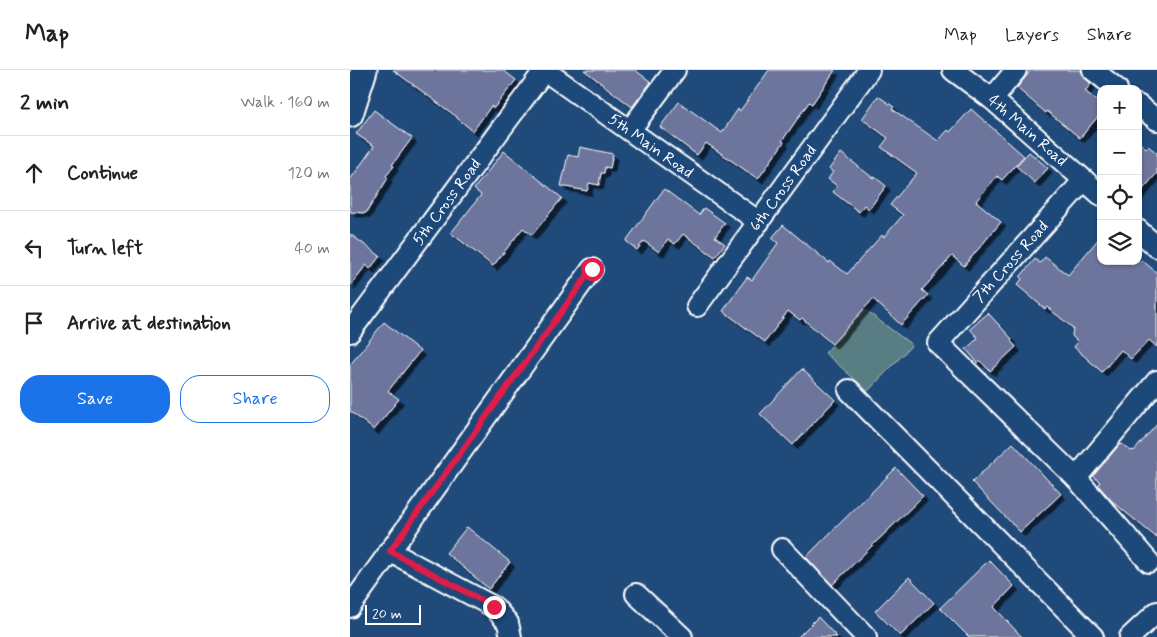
<!DOCTYPE html>
<html lang="en">
<head>
<meta charset="utf-8">
<style>
	:root { --surface:#fff; --page:#f6f6f6; --text:#222; --muted:#767676; --line:#e0e0e0; --accent:#1a73e8 }
	body { margin:0; font-family:Mynerve,sans-serif; background:var(--page); color:var(--text) }
	.controls { position:absolute; right:15px; top:15px; display:grid; overflow:hidden; border-radius:10px; box-shadow:0 1px 4px #0004 }
	.controls button { width:45px; height:45px; display:grid; place-items:center; padding:0; border:0; border-bottom:1px solid var(--line); background:var(--surface); color:var(--text); font:25px sans-serif }
	.scale { position:absolute; left:15px; bottom:12px; width:56px; box-sizing:border-box; padding-left:5px; border:2px solid #fff; border-top:0; font-size:14px; line-height:18px; white-space:nowrap; color:#fff; -webkit-text-stroke:4px #1f4a7a; paint-order:stroke }
	.stop { position:absolute; width:15px; height:15px; margin:-11px; border:4px solid #e11d48; border-radius:50%; background:#fff }
	.stop.end { background:#e11d48; border-color:#fff; box-shadow:0 1px 5px #0008 }
	.list { margin:0; padding:0; list-style:none }
	h2 { display:flex; justify-content:space-between; align-items:center; height:65px; margin:0; padding:0 20px; font-size:21px }
	h2 small { font-size:16px; font-weight:400; color:var(--muted) }
	.list li { display:grid; grid-template-columns:32px 1fr auto; gap:15px; align-items:center; box-sizing:border-box; height:75px; padding:0 20px; border-top:1px solid var(--line) }
	.list b { display:block; font-size:19px; white-space:nowrap }
	.list em { font-size:16px; font-style:normal; color:var(--muted) }
	.actions { display:flex; gap:10px; padding:15px 20px }
	.actions a { flex:1; padding:11px 0; border:1px solid var(--accent); border-radius:20px; text-align:center; font-size:18px; color:var(--accent) }
	.actions .main { background:var(--accent); color:#fff }
	.icon { flex:none; width:28px; height:28px; fill:none; stroke:currentColor; stroke-width:2; stroke-linecap:round; stroke-linejoin:round }
	.map { position:relative; flex:none; width:807px; height:567px; overflow:hidden }
	header { display:flex; align-items:center; gap:30px; box-sizing:border-box; height:70px; padding:0 25px; background:var(--surface); border-bottom:1px solid var(--line) }
	header strong { font-size:24px }
	nav { display:flex; gap:28px; margin-inline-start:auto; font-size:18px }
	main { display:flex }
	aside { flex:1; background:var(--surface) }
	.map>svg:first-child { display:block }
	.green { fill:#597d82; stroke:#acbec0 }
	.building { fill:#6d759c; stroke:#fff; filter:url(#shadow) }
	.lines { fill:none; stroke-linecap:round; stroke-linejoin:round }
	.minor-casing { stroke:#fff; stroke-width:24 }
	.tertiary-casing { stroke:#fff; stroke-width:29 }
	.minor { stroke:#1f4a7a; stroke-width:20 }
	.tertiary { stroke:#1f4a7a; stroke-width:25 }
	.route { stroke:#e11d48; stroke-width:6 }
	.labels { text-anchor:middle; dominant-baseline:central; stroke-width:4.5; stroke-linejoin:round; paint-order:stroke }
	.street-label { font-size:16px; fill:#fff; stroke:#1f4a7a }
</style>
</head>
<body>
<header>
<strong>Map</strong>
<nav><a>Map</a><a>Layers</a><a>Share</a></nav>
</header>
<main>
<aside>
<h2>2 min<small>Walk · 160 m</small></h2>
<ul class="list">
<li><svg class="icon" aria-label="ahead" viewBox="0 0 24 24"><path d="M12 20V5M6 11l6-6 6 6"/></svg><div><b>Continue</b></div><em>120 m</em></li>
<li><svg class="icon" aria-label="left" viewBox="0 0 24 24"><path d="M17 20v-9H6M10 6l-5 5 5 5"/></svg><div><b>Turn left</b></div><em>40 m</em></li>
<li><svg class="icon" aria-label="arrive" viewBox="0 0 24 24"><path d="M6 21V4h12l-3 4 3 4H6"/></svg><div><b>Arrive at destination</b></div></li>
</ul>
<div class="actions"><a class="main">Save</a><a>Share</a></div>
</aside>
<div class="map">
<svg width="807" height="567" viewBox="0 0 807 567">
	<defs>
		<filter id="shadow"><feDropShadow dx="4.5" dy="4.5" stdDeviation="0" flood-color="#0009"/></filter>
	</defs>
	<rect width="100%" height="100%" fill="#1f4a7a"/>
	<filter id="ink" filterUnits="userSpaceOnUse"><feTurbulence type="fractalNoise" baseFrequency=".02" numOctaves="2"/><feDisplacementMap in="SourceGraphic" scale="10" xChannelSelector="R" yChannelSelector="G"/><feConvolveMatrix kernelMatrix="1 2 1 2 8 2 1 2 1" color-interpolation-filters="sRGB"/></filter>
	<g filter="url(#ink)">
		<path class="green" d="M515,240L562,275L518,321L475,283Z"/>
		<g class="building">
			<path d="M43,0H153L166,10L144,38L141,36L123,61L107,48V47Z"/>
			<path d="M234,0H285L301,12L282,37Z"/>
			<path d="M419,0H485L462,34L459,32L432,71L434,72L408,109L356,73L347,85L310,57L329,32L372,63L388,39L390,41Z"/>
			<path d="M681,0H731L732,5L741,14L735,21L751,34V43L730,68L697,41L696,43L667,18Z"/>
			<path d="M528,26L544,37L542,39L588,71L598,60L600,62L621,39L674,86L652,110L647,106L626,131L651,152L614,196L602,186L572,220L578,225L551,255L523,229L482,274L452,248L450,250L438,241L415,272L373,241L397,207L402,210L428,173L422,168L433,155L479,193L480,191L497,204L532,165L534,167L553,145L540,135L567,103L531,77L538,68L512,49Z"/>
			<path d="M24,40L62,68L42,95L44,96L36,106L38,108L16,143L0,142V110L24,76L6,64Z"/>
			<path d="M788,72L796,78L798,76L807,83V103L788,125Z"/>
			<path d="M230,77L263,84L260,98L255,97L254,103H251L249,115L239,113L237,121L211,116L218,85L228,87Z"/>
			<path d="M154,81L212,128L182,165L173,158L143,196L101,163L131,125L124,119Z"/>
			<path d="M679,82L698,98L685,113L666,96Z"/>
			<path d="M491,83L523,108L525,107L536,116L519,139L514,135L509,142L483,122L487,116L478,109L483,102L479,99Z"/>
			<path d="M314,119L349,145L354,138L375,153L365,167L375,174L365,187L333,164L325,174L318,169L309,182L294,171L287,180L276,171Z"/>
			<path d="M0,164L30,186L20,199L16,195L0,216Z"/>
			<path d="M751,166V191H793L807,203V277L799,270L781,289L771,280L752,302L724,277L728,272L722,266L723,258L697,237L695,239L667,215L672,209L670,207L685,189L690,193L695,187L718,205Z"/>
			<path d="M638,243L662,269L661,271L666,277L640,301L630,291L628,293L616,279L628,268L620,259Z"/>
			<path d="M34,252L70,281L38,321L49,329L24,360L0,341V295Z"/>
			<path d="M452,299L485,330L443,375L410,344Z"/>
			<path d="M807,354V468L763,432L748,415L750,412L743,406L769,375L772,374L781,381L783,380L784,381Z"/>
			<path d="M663,373L711,424L670,462L622,412Z"/>
			<path d="M546,398L573,426L482,515L456,487Z"/>
			<path d="M117,457L160,492L139,519L96,483Z"/>
			<path d="M639,490L664,516L644,537L672,567H619L590,538Z"/>
			<path d="M559,507L584,533L550,566L525,541Z"/>
			<path d="M468,547L487,567H448Z"/>
		</g>
		<g class="lines">
			<g class="minor-casing">
				<g id="minor">
					<path id="s1" d="M194,0L409,152"/>
					<path id="s2" d="M603,0L642,29L751,125"/>
					<path d="M743,0L767,19"/>
					<path d="M642,29L666,0"/>
					<path d="M788,35L807,50"/>
					<path d="M280,60L325,0"/>
					<path d="M734,110L588,273L726,408L799,492"/>
					<path d="M788,160L807,177"/>
					<path id="s3" d="M347,236L519,0"/>
					<path id="s4" d="M0,262L194,1"/>
					<path d="M499,320L743,567"/>
					<path d="M726,408L807,311"/>
					<path d="M432,479L516,567"/>
					<path d="M39,481L144,537L158,553L161,567"/>
					<path d="M286,524L332,567"/>
					<path d="M0,537L242,199"/>
					<path d="M780,567L807,542"/>
				</g>
			</g>
			<g class="tertiary-casing">
				<path id="tertiary" d="M0,44L14,0"/>
			</g>
			<use href="#minor" class="minor"/>
			<use href="#tertiary" class="tertiary"/>
		</g>
	</g>
	<g class="lines" filter="url(#ink)">
		<path class="route" d="M144,537L40,481L242,199"/>
	</g>
	<g class="labels">
		<g class="street-label">
			<text stroke="none"><textPath href="#s2" startOffset="96">4th Main Road</textPath></text>
			<text stroke="none"><textPath href="#s1" startOffset="131">5th Main Road</textPath></text>
			<text stroke="none"><textPath href="#s3" startOffset="146">6th Cross Road</textPath></text>
			<text stroke="none"><textPath href="#s4" startOffset="162">5th Cross Road</textPath></text>
			<text transform="translate(661 192) rotate(-48)">7th Cross Road</text>
		</g>
	</g>
</svg>
<div class="controls">
<button>+</button>
<button>−</button>
<button><svg class="icon" aria-label="locate" viewBox="0 0 24 24"><circle cx="12" cy="12" r="6"/><path d="M12 2v4M12 18v4M2 12h4M18 12h4"/></svg></button>
<button><svg class="icon" aria-label="layers" viewBox="0 0 24 24"><path d="M12 4l9 5-9 5-9-5zM3 14l9 5 9-5"/></svg></button>
</div>
<div class="scale">20 m</div>
<div class="stop" style="left:242px;top:199px"></div>
<div class="stop end" style="left:144px;top:537px"></div>
</div>
</main>
</body>
</html>
